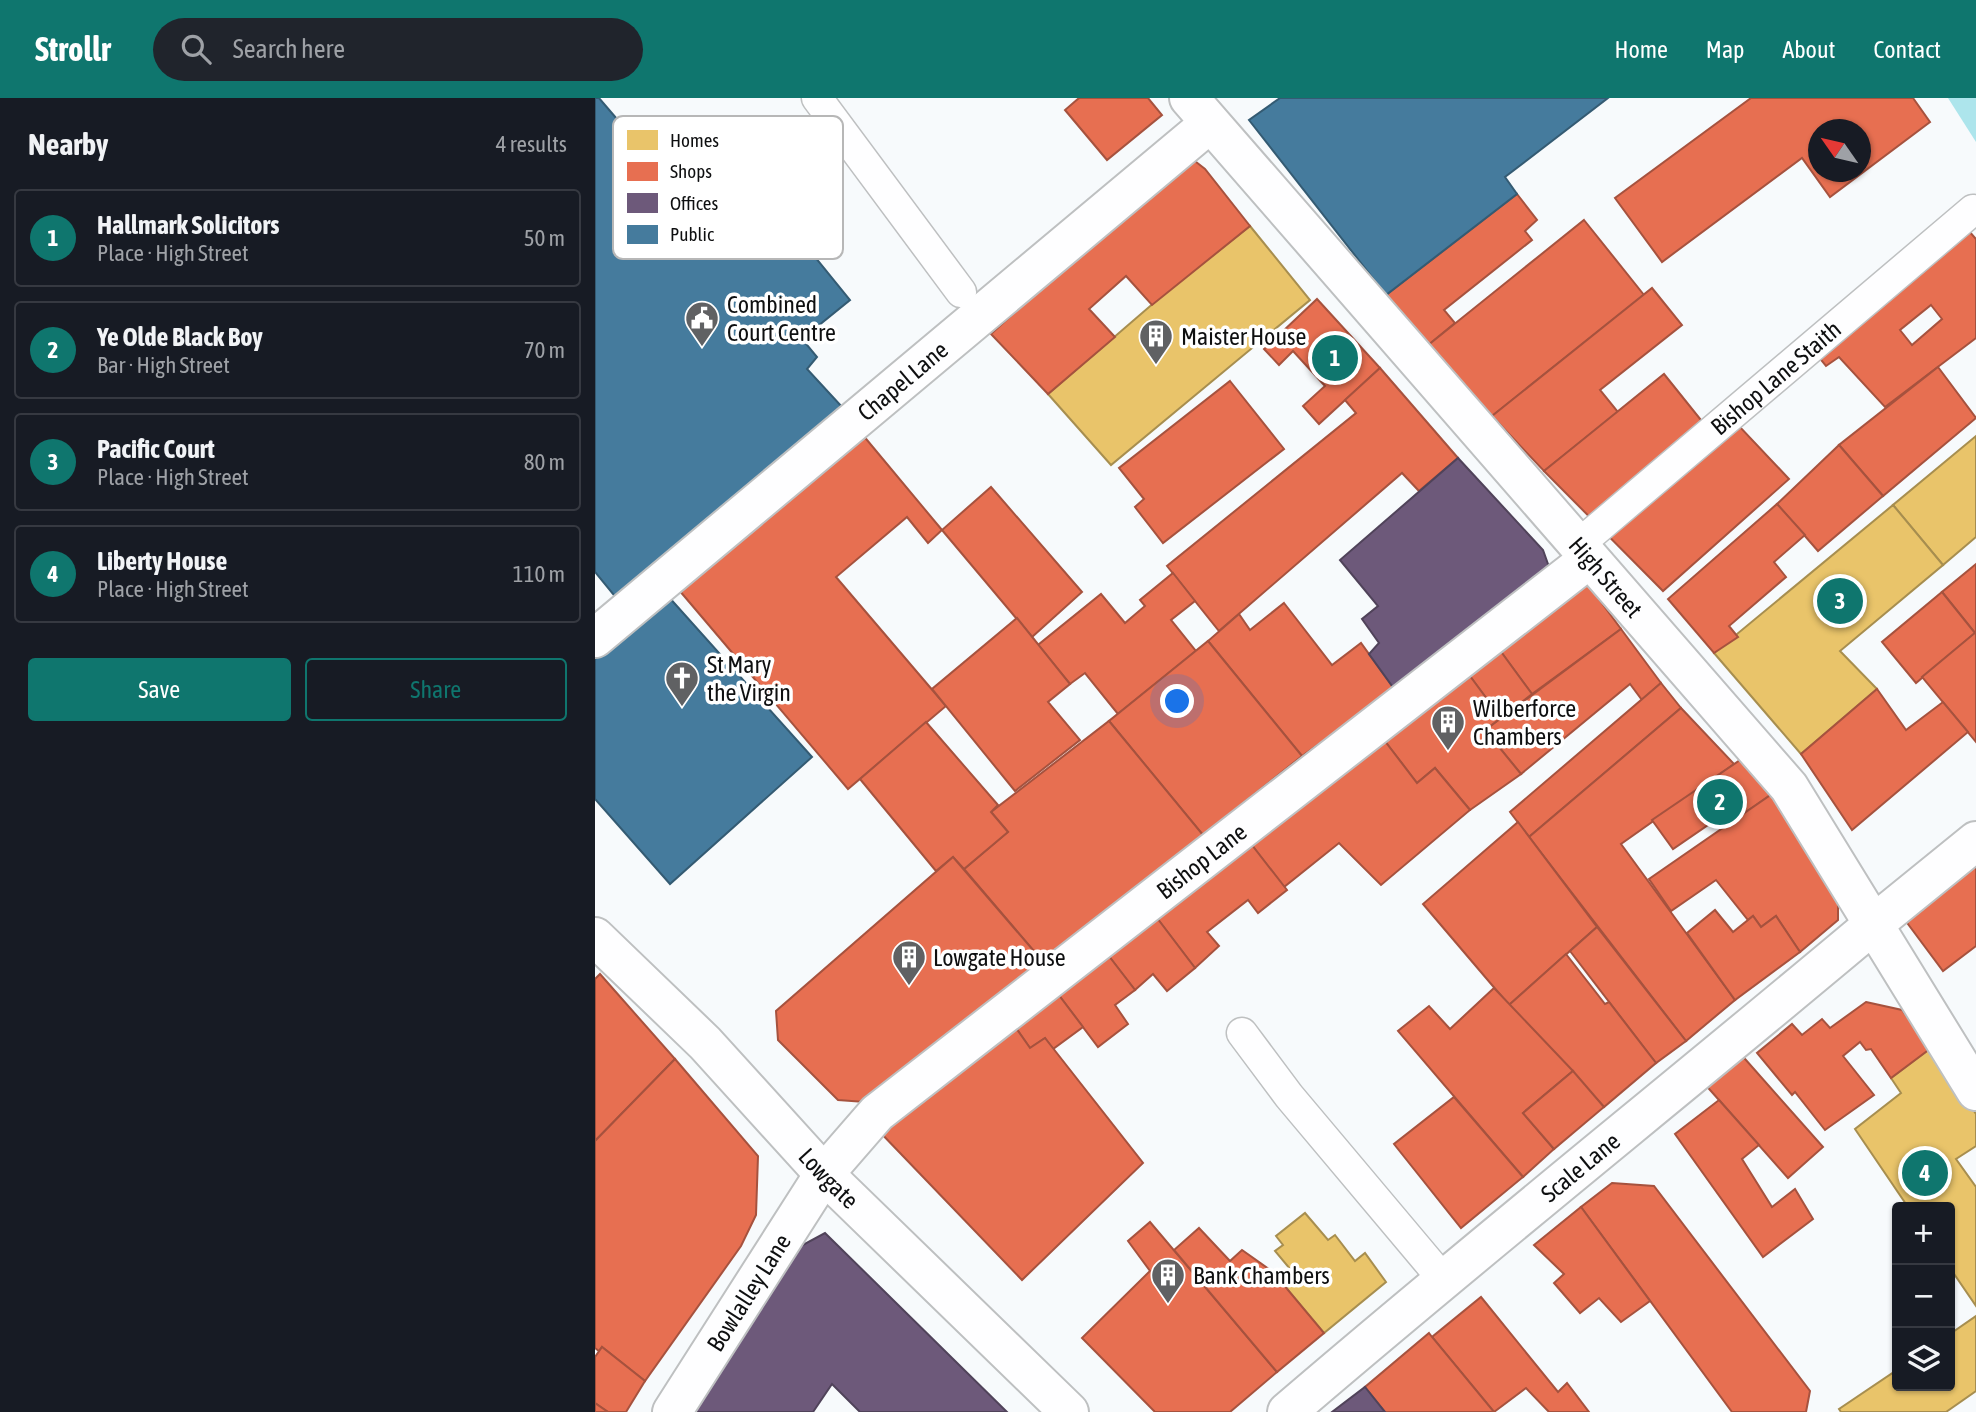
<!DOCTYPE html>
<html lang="en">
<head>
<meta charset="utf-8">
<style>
	:root { --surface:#171b24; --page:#20242c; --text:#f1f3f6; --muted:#9ea1a6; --line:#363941; --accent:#0f766e }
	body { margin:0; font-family:"Asap Condensed",sans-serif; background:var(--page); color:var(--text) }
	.controls { position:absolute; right:21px; bottom:21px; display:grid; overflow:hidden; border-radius:7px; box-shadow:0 2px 5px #0004 }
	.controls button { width:63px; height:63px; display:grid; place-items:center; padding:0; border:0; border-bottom:2px solid var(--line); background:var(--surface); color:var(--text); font:35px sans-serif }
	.compass { position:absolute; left:1213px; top:21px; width:63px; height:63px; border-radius:50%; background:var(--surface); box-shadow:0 2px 5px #0004; rotate:304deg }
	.you { position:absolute; left:583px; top:604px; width:24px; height:24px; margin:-18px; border:5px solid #fff; border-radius:50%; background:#1a73e8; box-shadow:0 0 0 10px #1a73e833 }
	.badge { display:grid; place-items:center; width:46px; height:46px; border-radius:50%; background:var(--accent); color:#fff; font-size:23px; font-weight:700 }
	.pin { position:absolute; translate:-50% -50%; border:4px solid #fff; box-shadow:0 2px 7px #0006 }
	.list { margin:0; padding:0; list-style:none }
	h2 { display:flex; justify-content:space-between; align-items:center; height:91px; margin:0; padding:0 28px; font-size:30px }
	h2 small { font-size:23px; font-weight:400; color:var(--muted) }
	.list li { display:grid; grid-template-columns:46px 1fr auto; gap:21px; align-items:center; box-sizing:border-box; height:98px; margin:0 14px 14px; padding:0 14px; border:2px solid var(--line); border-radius:7px }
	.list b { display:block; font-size:26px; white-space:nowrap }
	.list p { margin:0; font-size:23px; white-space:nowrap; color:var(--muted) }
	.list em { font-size:23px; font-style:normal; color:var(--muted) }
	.actions { display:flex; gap:14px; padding:21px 28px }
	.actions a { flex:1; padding:16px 0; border:2px solid var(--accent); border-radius:7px; text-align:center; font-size:24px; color:var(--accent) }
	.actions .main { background:var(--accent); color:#fff }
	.icon { flex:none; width:38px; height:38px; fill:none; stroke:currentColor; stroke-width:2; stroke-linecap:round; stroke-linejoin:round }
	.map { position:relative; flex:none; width:1381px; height:1314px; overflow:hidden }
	header { display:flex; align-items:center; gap:42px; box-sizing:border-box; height:98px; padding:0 35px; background:var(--accent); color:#fff }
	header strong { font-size:33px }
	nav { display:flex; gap:38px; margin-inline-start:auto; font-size:24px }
	.search { width:490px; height:63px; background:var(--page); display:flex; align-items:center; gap:18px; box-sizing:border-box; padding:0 24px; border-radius:38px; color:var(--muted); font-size:26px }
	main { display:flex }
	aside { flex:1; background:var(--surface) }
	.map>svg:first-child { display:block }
	.water { fill:#ade5ec }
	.homes { fill:#e9c46a; stroke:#a78e4f; stroke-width:2 }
	.shops { fill:#e76f51; stroke:#a6523e; stroke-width:2; fill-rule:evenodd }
	.offices { fill:#6d597a; stroke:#50435a; stroke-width:2 }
	.public { fill:#457b9d; stroke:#345b73; stroke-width:2 }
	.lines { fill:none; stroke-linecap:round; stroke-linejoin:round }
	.service-casing { stroke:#bec0c1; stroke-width:33 }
	.pedestrian-casing { stroke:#bec0c1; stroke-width:42 }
	.minor-casing { stroke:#bec0c1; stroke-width:42 }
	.service { stroke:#fefeff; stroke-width:30 }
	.pedestrian { stroke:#fefeff; stroke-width:38 }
	.minor { stroke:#fefeff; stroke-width:38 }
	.labels { text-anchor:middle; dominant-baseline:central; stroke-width:7; stroke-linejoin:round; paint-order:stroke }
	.poi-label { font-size:24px; fill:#0e0f10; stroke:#fff; text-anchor:start }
	.street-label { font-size:24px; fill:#0e0f10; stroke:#fff }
	.key { fill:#fff; stroke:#b7b7b7; stroke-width:2 }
	.key-label { font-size:19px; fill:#0e0f10 }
</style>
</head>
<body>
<header>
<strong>Strollr</strong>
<div class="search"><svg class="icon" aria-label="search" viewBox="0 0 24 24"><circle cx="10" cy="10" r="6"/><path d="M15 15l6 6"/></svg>Search here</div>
<nav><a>Home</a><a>Map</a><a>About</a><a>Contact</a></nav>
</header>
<main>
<aside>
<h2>Nearby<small>4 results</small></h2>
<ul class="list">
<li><span class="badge">1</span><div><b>Hallmark Solicitors</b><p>Place · High Street</p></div><em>50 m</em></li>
<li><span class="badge">2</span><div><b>Ye Olde Black Boy</b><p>Bar · High Street</p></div><em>70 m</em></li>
<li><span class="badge">3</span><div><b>Pacific Court</b><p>Place · High Street</p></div><em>80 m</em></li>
<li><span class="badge">4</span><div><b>Liberty House</b><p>Place · High Street</p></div><em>110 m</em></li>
</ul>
<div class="actions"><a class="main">Save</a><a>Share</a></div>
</aside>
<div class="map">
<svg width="1381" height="1314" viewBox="0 0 1381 1314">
	<rect width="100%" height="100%" fill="#f7fafc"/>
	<path class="water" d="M1353,0H1381V44Z"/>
	<g class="homes">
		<path d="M655,128L715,202L516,367L453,296L575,191Z"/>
		<path d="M1381,338V439L1348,467L1298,407Z"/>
		<path d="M1298,407L1348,467L1245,553L1282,591L1206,656L1119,555Z"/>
		<path d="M1336,950L1381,1016V1048L1361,1061L1381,1089V1208L1355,1170V1109H1313L1260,1031L1306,995L1296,980Z"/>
		<path d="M710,1115L733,1142L740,1137L760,1163L770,1155L791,1184L729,1235L692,1191L696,1172L680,1153L688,1147L681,1138Z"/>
		<path d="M1381,1218V1293L1351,1314H1246L1244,1311L1302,1272V1288H1355V1236Z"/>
	</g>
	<g class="shops">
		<path d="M484,0H553L567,17L512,62L470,12Z"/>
		<path d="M1156,0H1318L1335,24L1235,99L1207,60L1067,164L1020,100ZM1224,32H1266V74H1224Z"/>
		<path d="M596,60L610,71L655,128L557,207L531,178L494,211L520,239L453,296L396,236L589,61Z"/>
		<path d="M922,96L942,122L930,133L937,142L849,212L860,225L832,248L791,197Z"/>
		<path d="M989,122L1049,197L897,318L832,248Z"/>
		<path d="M1373,132L1381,141V240L1290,309L1244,259L1231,268L1222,257ZM1336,207L1347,221L1317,247L1305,232Z"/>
		<path d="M1057,190L1087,227L1005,292L1023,314L949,373L897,318Z"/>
		<path d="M722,201L785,270L724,326L708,308L730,288L698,253L684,267L669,251Z"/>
		<path d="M1343,269L1381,320L1288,398L1244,347Z"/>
		<path d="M785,270L863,360L824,393L807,375L624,533L572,468L761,315L750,302Z"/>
		<path d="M1069,276L1110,327L1041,413L1145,329L1194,381L1068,493L949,373Z"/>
		<path d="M635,283L689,351L568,445L540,409L549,401L524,370Z"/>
		<path d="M267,336L347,432L333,445L312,419L241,479L351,608L253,691L84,492Z"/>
		<path d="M1244,347L1288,398L1223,453L1182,406Z"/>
		<path d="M396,389L487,494L437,539L347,432Z"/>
		<path d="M1182,406L1210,437L1179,464L1191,479L1134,528L1143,539L1119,555L1073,501Z"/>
		<path d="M1381,466V534L1380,535L1347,494Z"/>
		<path d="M578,475L600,503L576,522L601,553L523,616L490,575L475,586L443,547L506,496L530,525L550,508L545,502Z"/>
		<path d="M992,485L1026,531L937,596L904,551Z"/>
		<path d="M1347,494L1380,535L1321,585L1287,544Z"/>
		<path d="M689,505L737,567L766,545L800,592L707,658L613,543L644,516L655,532Z"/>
		<path d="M422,520L475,586L453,604L485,642L420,693L337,591Z"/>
		<path d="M1026,531L1066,585L1047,602L1035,586L926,676L890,632Z"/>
		<path d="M1381,534V644L1327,579Z"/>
		<path d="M613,543L707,658L608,737L514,623Z"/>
		<path d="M904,551L937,596L906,620L872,574Z"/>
		<path d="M872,574L906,620L890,632L926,676L875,712L840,670L822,685L786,638Z"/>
		<path d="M1066,585L1086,610L934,739L915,714Z"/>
		<path d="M1282,591L1311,632L1348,604L1373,634L1257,732L1206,656Z"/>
		<path d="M1086,610L1139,666L1026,746L1140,902L1091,943L934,739Z"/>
		<path d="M514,623L608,737L450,866L369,771L413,734L396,714Z"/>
		<path d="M331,624L403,707L396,714L413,734L369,771L358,759L341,773L265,681Z"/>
		<path d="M786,638L822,685L840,670L875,712L786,787L744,745L689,789L653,742Z"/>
		<path d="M1151,658L1177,696L1141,721L1135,712L1078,751L1057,722Z"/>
		<path d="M1177,696L1243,791V822L1205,854L1181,818L1166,829L1158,818L1153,822L1121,782L1076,813L1054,781Z"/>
		<path d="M923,724L1002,829L914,907L828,806Z"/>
		<path d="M653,742L692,792L663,815L653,802L612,834L624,848L600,870L559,816Z"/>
		<path d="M358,759L450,866L270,1004L243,1002L183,942L181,913Z"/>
		<path d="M1381,761V848L1348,873L1307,818Z"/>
		<path d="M1120,812L1138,834L1158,818L1166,829L1181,818L1205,854L1140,902L1092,835Z"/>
		<path d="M559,816L600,870L572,893L558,876L540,892L510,853Z"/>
		<path d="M1002,829L1091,943L1061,965L975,853Z"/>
		<path d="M510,853L540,892L520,907L533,926L503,949L460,892Z"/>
		<path d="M971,856L1010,906L1014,904L1061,965L1009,1009L914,907Z"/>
		<path d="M5,876L80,961L0,1043V881Z"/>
		<path d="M899,890L978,973L928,1015L959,1051L928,1079L803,933L834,908L855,931Z"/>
		<path d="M460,892L488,929L458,951L450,940L435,950L416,923Z"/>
		<path d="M1271,904L1307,912L1336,950L1296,980L1276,951L1271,952L1265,944L1248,958L1279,997L1230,1032L1200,994L1197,997L1162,955L1197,926L1207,937L1227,921L1235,930Z"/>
		<path d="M416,923L435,950L450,940L548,1065L427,1182L282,1031Z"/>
		<path d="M1143,953L1228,1049L1193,1080L1108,984Z"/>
		<path d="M80,961L163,1058L161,1117L146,1148L50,1283L7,1249L4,1253L0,1250V1043Z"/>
		<path d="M978,973L1009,1009L959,1051L928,1015Z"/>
		<path d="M859,999L928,1079L866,1130L799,1046Z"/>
		<path d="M1124,1002L1164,1047L1147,1061L1177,1109L1200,1091L1218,1121L1168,1159L1080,1036Z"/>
		<path d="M1017,1085L1059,1088L1215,1293L1211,1314H1137L986,1109Z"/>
		<path d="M986,1109L1055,1203L1026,1224L1004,1200L985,1215L959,1185L969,1176L939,1147Z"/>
		<path d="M555,1124L682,1274L635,1314H560L487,1240L555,1173L533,1143Z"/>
		<path d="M604,1130L635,1163L647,1152L678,1174L729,1235L682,1274L579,1152Z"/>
		<path d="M886,1199L963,1294L972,1285L994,1314H954L931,1290L899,1314L837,1239Z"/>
		<path d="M834,1235L837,1239L899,1314H790L770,1289Z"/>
		<path d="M7,1249L50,1283L31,1314H13L0,1305V1259Z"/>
		<path d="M0,1305L13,1314H0Z"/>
	</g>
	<g class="offices">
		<path d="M863,360L948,452L953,466L952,476L800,592L774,556L784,545L767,521L783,508L745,462Z"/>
		<path d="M230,1135L412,1314H265L237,1286L218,1314H99L204,1149Z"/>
		<path d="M770,1289L790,1314H737Z"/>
	</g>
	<g class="public">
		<path d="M0,0H4L124,140L172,100L255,202L207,241L222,259L212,271L259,322L32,513L0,474Z"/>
		<path d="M685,0H1013L910,79L922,96L791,197L654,22Z"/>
		<path d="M72,497L217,659L75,786L0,701V561Z"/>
	</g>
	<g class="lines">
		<g class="service-casing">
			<g id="service">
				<path d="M222,0L366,194"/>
				<path id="s1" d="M983,447L1378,112"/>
				<path d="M647,935L694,998L847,1180"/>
			</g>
		</g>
		<g class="pedestrian-casing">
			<path id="pedestrian" d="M1280,825L1381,743"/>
		</g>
		<g class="minor-casing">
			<g id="minor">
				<path id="s2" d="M594,0L1194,689L1381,993"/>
				<path id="s3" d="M0,540L614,26"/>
				<path id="s4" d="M0,839L110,945L229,1076L474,1314"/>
				<path id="s5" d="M77,1314L229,1076L282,1015L994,461"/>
				<path id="s6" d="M692,1314C885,1148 1085,989 1280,825"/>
			</g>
		</g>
		<use href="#service" class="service"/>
		<use href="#pedestrian" class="pedestrian"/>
		<use href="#minor" class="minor"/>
	</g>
	<defs>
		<g id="civic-pin" transform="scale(1.75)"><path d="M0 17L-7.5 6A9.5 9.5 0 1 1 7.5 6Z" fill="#606163" stroke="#fff"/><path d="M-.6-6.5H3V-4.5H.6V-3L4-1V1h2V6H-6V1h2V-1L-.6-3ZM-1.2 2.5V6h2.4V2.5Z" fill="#fff"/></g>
		<g id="building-pin" transform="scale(1.75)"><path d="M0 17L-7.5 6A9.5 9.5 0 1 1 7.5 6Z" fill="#606163" stroke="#fff"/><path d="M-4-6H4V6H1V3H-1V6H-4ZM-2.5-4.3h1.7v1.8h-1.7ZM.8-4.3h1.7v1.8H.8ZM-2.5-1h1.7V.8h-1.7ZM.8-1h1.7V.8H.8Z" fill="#fff"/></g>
		<g id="church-pin" transform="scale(1.75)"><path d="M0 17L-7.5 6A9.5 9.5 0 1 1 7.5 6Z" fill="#606163" stroke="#fff"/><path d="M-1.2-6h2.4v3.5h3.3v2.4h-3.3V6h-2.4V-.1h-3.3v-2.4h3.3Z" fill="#fff"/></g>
	</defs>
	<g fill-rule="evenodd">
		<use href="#civic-pin" x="107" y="220"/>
		<use href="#building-pin" x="561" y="238"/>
		<use href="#church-pin" x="87" y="580"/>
		<use href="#building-pin" x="853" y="624"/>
		<use href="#building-pin" x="314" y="859"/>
		<use href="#building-pin" x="573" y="1177"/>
	</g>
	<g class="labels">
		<g class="poi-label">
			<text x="132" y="206">Combined<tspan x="132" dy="28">Court Centre</tspan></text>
			<text x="586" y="238">Maister House</text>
			<text x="112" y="566">St Mary<tspan x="112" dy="28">the Virgin</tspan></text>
			<text x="878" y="610">Wilberforce<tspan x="878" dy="28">Chambers</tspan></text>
			<text x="338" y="859">Lowgate House</text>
			<text x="598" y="1177">Bank Chambers</text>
		</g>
		<g class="street-label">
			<text stroke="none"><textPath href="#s1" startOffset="259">Bishop Lane Staith</textPath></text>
			<text stroke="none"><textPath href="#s3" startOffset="401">Chapel Lane</textPath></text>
			<text stroke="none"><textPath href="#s2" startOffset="635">High Street</textPath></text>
			<text stroke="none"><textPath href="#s5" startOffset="774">Bishop Lane</textPath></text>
			<text stroke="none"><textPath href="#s6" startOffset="382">Scale Lane</textPath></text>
			<text stroke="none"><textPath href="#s4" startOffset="336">Lowgate</textPath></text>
			<text stroke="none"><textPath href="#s5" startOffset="142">Bowlalley Lane</textPath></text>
		</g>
	</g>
	<rect x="18" y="18" width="230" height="143" rx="10" class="key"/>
	<rect x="32" y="32" width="31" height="20" fill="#e9c46a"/>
	<rect x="32" y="64" width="31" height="19" fill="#e76f51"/>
	<rect x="32" y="95" width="31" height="20" fill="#6d597a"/>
	<rect x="32" y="127" width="31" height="19" fill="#457b9d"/>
	<g class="key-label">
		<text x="75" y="49">Homes</text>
		<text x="75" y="80">Shops</text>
		<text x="75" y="112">Offices</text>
		<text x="75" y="143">Public</text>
	</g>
</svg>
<div class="controls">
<button>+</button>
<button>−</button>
<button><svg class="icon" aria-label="layers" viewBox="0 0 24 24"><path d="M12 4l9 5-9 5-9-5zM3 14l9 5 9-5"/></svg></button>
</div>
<svg class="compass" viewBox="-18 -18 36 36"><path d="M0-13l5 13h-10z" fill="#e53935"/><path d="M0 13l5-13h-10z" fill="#9ea1a6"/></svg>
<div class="you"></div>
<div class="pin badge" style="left:740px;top:260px">1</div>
<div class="pin badge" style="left:1125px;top:704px">2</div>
<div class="pin badge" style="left:1245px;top:503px">3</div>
<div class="pin badge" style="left:1330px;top:1075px">4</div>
</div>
</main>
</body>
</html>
